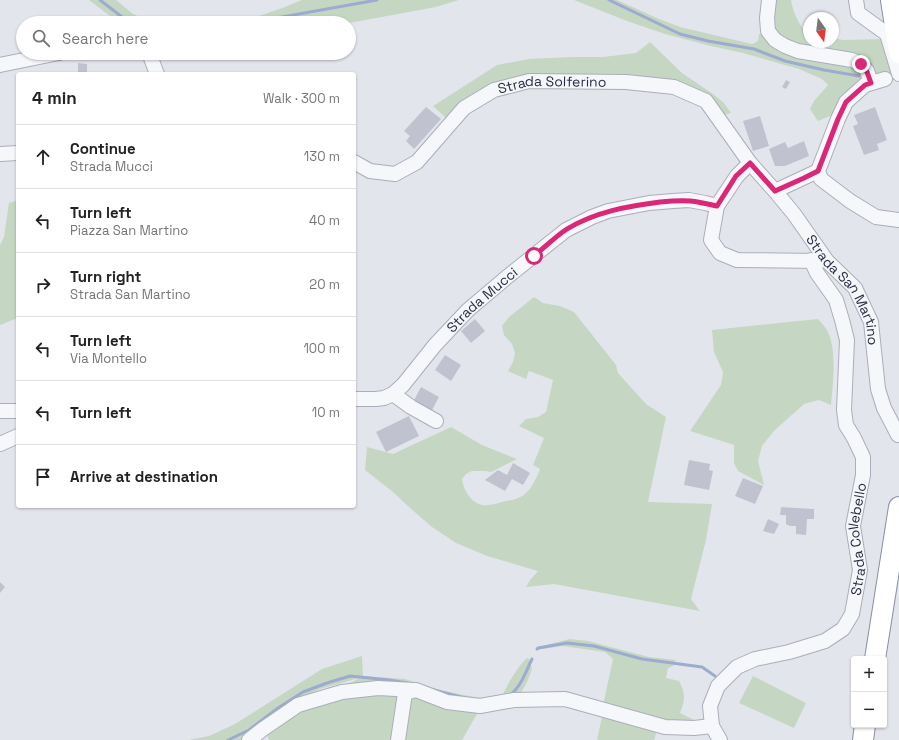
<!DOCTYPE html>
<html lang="en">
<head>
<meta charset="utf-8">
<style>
	:root { --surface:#fff; --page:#f6f6f6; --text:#222; --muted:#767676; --line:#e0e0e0 }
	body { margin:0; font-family:"Space Grotesk",sans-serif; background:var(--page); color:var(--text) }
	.controls { position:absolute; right:12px; bottom:12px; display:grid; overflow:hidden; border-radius:4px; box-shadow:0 1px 3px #0004 }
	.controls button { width:36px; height:36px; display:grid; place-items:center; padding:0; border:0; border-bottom:1px solid var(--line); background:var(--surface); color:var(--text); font:20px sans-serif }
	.compass { position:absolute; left:803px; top:12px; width:36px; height:36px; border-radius:50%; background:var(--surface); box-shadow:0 1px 3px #0004; rotate:166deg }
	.stop { position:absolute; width:12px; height:12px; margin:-9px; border:3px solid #db2777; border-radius:50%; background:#fff }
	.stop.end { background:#db2777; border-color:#fff; box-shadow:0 1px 4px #0008 }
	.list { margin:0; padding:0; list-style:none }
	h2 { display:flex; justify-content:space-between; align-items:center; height:52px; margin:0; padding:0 16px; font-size:17px }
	h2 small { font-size:13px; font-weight:400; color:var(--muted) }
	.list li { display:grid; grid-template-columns:26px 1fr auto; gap:12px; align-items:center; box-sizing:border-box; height:64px; padding:0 16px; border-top:1px solid var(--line) }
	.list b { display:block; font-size:15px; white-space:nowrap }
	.list p { margin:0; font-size:13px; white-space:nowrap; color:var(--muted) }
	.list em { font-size:13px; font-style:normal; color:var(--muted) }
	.icon { flex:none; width:22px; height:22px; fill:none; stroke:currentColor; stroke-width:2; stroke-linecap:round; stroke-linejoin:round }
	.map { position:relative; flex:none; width:899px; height:740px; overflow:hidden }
	.search { position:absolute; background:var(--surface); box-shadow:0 1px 3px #0004; left:16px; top:16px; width:340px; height:44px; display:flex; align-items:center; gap:10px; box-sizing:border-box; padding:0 14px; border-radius:22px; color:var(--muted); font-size:15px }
	.panel { position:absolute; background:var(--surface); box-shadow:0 1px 3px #0004; left:16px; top:72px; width:340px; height:436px; border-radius:4px }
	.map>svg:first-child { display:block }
	.green { fill:#c5d7c3 }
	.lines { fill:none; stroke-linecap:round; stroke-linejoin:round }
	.stream { stroke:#9cabce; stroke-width:3 }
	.building { fill:#c0c3cf }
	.minor-casing { stroke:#abaeba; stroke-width:16 }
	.highway-casing { stroke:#898fa4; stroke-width:22 }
	.minor { stroke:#f6f7fa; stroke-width:14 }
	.highway { stroke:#fff; stroke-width:20 }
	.route { stroke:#db2777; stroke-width:5 }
	.labels { text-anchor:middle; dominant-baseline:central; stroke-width:3; stroke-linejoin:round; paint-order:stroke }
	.street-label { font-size:14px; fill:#292e46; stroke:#f3f4f9 }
</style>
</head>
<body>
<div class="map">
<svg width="899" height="740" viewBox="0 0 899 740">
	<rect width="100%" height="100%" fill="#e3e5ec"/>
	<g class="green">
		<path d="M89,0H116L133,14L155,23H117L110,16Z"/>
		<path d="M302,0H459L436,7L349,23H220L259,16L285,7Z"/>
		<path d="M574,0H617L659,19L680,27L752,44L758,41L759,34H764L775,0H791C793,13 798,22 806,33L809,34V42H833V38L843,40L885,39L897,76L868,81L833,115L818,121L810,109L814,101L828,85L822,79L799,69L743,53L711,46L665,34L627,21Z"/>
		<path d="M650,42L682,73L713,94L724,103L731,113L718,117L706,100L627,80L479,92L446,118L433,106L497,65L529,59L572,57H603L636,53Z"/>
		<path d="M50,53H92H91L90,59L65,60L3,69L0,74V63Z"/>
		<path d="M18,200V318L0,325V245L4,237L9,203Z"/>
		<path d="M534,297L543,303L560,306L574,312L616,365L618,373L646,404L666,417L648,502L712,504L706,540L691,599L700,611L554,584L526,587L530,580L538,571L487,556L456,543L432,527L410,508L393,492L365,470L367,447L393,454L451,427L482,445L517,459L491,472L485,471H472L466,474L462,479C463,486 465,491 469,496C480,510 491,505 506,501C513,500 518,499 524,495C532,488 536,479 540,469L533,465L544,438L519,426L526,419L538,417L546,412L553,380L529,371L526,379L508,371L513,362L515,353L512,344L504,335L502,326L509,317Z"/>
		<path d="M818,319C821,323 826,327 828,332C837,352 833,383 831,405L819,400L804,404L774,431L762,446L758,461L764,485L738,471L734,463V445L690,431L721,385L723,372L714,352L712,330Z"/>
		<path d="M570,639L588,641L649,657L676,660L673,666L668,668L666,678L679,681C686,694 685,701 680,713L694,720L683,724H675L603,705L613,659L605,652L562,646L536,650V648C547,644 559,642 570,639Z"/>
		<path d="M362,656L363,676L405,679L443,691L485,699L502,697C506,686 518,666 527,658L529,659L532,669L528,680L520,695L485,708L477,714L462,740H269L267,734L276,723L342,688L359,678L320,689L293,703L252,734L241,740H189L209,736L235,724L322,669Z"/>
		<path d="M753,676L806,703L794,728L739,703Z"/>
		<path d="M603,712L658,727L654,740H597Z"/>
	</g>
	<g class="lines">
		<g class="stream">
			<path d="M100,0L122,17L132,23"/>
			<path d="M609,0L680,34L708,41L754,49L785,61L824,70L859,76"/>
			<path d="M248,23L377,0"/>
			<path d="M61,57L85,53"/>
			<path d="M537,649L538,648L567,643L594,646L642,659L702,667L715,676"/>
			<path d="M434,690L461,697"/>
			<path d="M510,695C521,687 526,671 532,659"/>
			<path d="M228,740L249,730L278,708L303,692L327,683L350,676L389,680L407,683"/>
		</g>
	</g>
	<g class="building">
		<path d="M78,63L87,64V74H79V72H78Z"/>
		<path d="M786,80L790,82L786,89L782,87Z"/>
		<path d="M426,107L441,119L414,149L406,141L410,136L404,131Z"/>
		<path d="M875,107L887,140L877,144L879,150L864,155L853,126L858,124L854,115Z"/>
		<path d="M760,116L769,146L753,151L743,121Z"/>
		<path d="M804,141L809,156L785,166H775L769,149L785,142L788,148Z"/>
		<path d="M475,319L485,331L471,343L461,331Z"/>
		<path d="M445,355L461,365L451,381L435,370Z"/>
		<path d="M421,387L439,397L431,412L413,402Z"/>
		<path d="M409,416L419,436L386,452L376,432Z"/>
		<path d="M689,460L710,464L709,470L713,471L709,490L684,485Z"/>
		<path d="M513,463L530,473L523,485L512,479L505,491L485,480L498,470L507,475Z"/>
		<path d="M743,478L763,486L755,504L735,496Z"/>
		<path d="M781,507L814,509V519H807L806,535L796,534V526H790L786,524V515H780Z"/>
		<path d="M768,519L779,524L774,534L763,531Z"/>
		<path d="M0,582L5,587L0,593Z"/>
	</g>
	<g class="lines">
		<g class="minor-casing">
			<g id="minor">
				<path d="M769,0L767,18L768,31L775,40L785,46L798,51L852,60L861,64L867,71L871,83"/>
				<path d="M856,0L858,13L887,34L899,74"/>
				<path d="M149,53L157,74"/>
				<path d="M0,65L59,53"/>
				<path d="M885,79L865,85L846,102L838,119L818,171L821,179L850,201L876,217L899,220"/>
				<path d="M0,154L18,153"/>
				<path id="s1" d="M354,162L370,171L395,174L417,162L464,108L494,90L529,81L626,82L674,87L706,101L750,163L775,191L794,214L827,261L855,288L871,322L878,389L884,408L898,435"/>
				<path d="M750,163L737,176L717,206L711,240L720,253L737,260L820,261"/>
				<path d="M775,191L818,171"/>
				<path d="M393,394L411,407L436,421"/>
				<path id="s2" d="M354,399H376L384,398L393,394L403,385L435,345L468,310L507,277L566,230L592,217L608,211L649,203L673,201L689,200L705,203L717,206"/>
				<path d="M0,411H18"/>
				<path d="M0,444L18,436"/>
				<path d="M249,740L263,729L298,705L342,692L378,688L414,690"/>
				<path d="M398,740L405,693L416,690L447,702L480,706L514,700L565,699L665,727L694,728L712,726"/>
				<path id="s3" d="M720,740L712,726L710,706L718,686L737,667L755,659L789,652L825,641L843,629L852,614L860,570L853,526L863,475V457L854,438L846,425L844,410L847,340L842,320L836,300L817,273L811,260"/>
			</g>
		</g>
		<g class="highway-casing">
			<g id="highway">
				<path d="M891,0L899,53"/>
				<path d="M875,659L899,507"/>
				<path d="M863,740L865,725"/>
			</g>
		</g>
		<use href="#minor" class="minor"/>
		<use href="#highway" class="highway"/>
	</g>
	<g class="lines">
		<path class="route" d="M534,256C544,248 556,236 567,229C595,212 628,206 660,202C670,201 680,200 690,201C700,202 708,204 717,206L736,176L750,163L775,191L804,178L818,171L838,119L846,102L865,85L871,83L867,72L861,64"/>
	</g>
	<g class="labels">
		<g class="street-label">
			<text stroke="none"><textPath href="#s1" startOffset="234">Strada Solferino</textPath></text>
			<text stroke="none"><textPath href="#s1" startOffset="627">Strada San Martino</textPath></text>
			<text stroke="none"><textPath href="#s2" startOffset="170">Strada Mucci</textPath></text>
			<text stroke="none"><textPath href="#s3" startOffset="292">Strada Collebello</textPath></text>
		</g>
	</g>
</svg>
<div class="controls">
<button>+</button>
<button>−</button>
</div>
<svg class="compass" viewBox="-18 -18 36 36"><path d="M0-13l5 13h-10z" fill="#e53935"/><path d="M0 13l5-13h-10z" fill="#767676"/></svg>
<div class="stop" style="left:534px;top:256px"></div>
<div class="stop end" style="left:861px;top:64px"></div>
<div class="search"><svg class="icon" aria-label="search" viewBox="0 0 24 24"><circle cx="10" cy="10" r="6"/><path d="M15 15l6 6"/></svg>Search here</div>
<section class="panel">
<h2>4 min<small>Walk · 300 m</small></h2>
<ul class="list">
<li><svg class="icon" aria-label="ahead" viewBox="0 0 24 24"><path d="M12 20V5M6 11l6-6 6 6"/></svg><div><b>Continue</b><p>Strada Mucci</p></div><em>130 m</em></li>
<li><svg class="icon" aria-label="left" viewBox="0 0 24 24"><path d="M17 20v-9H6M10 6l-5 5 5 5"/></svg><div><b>Turn left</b><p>Piazza San Martino</p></div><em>40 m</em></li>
<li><svg class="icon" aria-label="right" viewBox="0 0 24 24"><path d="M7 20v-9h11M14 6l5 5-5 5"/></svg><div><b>Turn right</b><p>Strada San Martino</p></div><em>20 m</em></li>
<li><svg class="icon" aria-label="left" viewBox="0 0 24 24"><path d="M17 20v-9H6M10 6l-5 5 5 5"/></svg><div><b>Turn left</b><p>Via Montello</p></div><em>100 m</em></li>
<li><svg class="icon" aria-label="left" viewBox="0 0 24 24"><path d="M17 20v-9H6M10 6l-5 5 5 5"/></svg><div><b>Turn left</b></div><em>10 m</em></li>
<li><svg class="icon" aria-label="arrive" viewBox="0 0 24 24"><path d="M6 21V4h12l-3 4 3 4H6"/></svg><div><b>Arrive at destination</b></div></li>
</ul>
</section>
</div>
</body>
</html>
